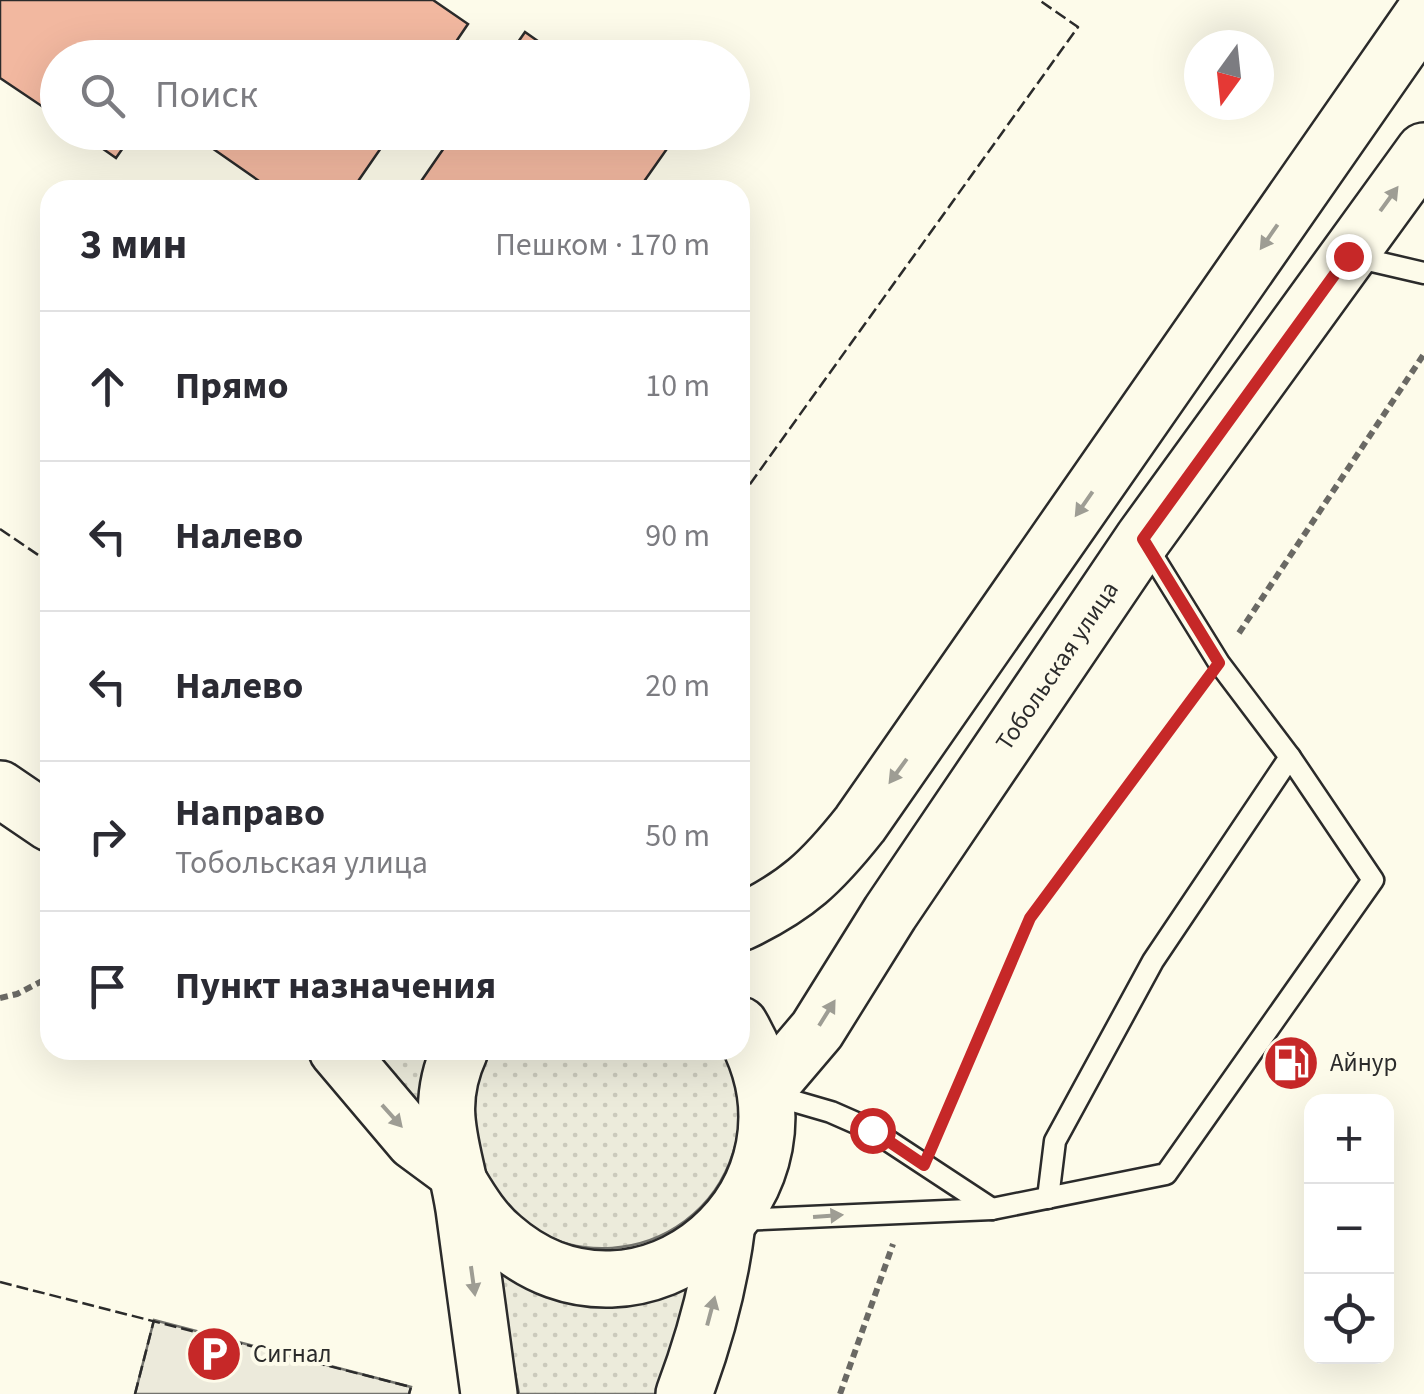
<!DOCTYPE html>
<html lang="ru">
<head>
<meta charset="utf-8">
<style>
	:root { --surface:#fff; --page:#f7f7f7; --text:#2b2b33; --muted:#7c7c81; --line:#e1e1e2 }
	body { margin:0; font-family:"Source Sans 3",sans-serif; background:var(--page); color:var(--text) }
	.controls { position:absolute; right:30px; bottom:30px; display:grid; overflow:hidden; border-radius:20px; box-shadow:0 10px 40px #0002 }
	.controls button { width:90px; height:90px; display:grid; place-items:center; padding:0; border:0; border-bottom:2px solid var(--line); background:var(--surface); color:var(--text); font:50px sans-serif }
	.compass { position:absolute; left:1184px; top:30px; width:90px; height:90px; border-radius:50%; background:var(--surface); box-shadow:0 10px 40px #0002; rotate:195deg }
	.stop { position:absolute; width:30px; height:30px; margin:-22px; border:8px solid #c62828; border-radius:50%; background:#fff }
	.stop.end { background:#c62828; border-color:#fff; box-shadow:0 2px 10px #0008 }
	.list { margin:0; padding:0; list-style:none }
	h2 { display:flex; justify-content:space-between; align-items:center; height:130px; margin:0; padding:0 40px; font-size:42px }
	h2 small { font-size:32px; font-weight:400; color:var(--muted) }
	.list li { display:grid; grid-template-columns:65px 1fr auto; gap:30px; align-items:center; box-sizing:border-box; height:150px; padding:0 40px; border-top:2px solid var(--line) }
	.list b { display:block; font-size:38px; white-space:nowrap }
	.list p { margin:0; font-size:32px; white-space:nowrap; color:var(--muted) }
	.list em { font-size:32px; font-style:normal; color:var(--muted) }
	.icon { flex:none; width:55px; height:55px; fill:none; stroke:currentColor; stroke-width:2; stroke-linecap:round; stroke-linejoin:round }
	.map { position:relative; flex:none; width:1424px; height:1394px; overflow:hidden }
	.search { position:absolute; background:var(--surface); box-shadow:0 10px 40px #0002; left:40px; top:40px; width:710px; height:110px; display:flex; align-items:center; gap:25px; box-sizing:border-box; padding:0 35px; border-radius:55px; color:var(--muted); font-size:38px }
	.panel { position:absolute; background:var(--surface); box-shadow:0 10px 40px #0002; left:40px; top:180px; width:710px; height:880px; border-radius:30px }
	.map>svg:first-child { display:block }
	.grass { fill:url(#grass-dots); stroke:#74746e; stroke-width:2.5 }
	.parking { fill:#eceadb; stroke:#74746e; stroke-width:2.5 }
	.building { fill:#f2b8a0; stroke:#2b2b2b; stroke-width:2.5 }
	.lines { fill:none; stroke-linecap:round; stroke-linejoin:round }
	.lane-casing { stroke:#2b2b2b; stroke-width:25 }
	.secondary-casing { stroke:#2b2b2b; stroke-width:60 }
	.path { stroke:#6a6964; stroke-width:6; stroke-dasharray:8 5; stroke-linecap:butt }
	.lane { stroke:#fdfbea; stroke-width:20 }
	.secondary { stroke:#fdfbea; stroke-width:55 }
	.fence { stroke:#2b2b2b; stroke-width:2.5; stroke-dasharray:12 5; stroke-linecap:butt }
	.oneway { fill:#9e9d94 }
	.route { stroke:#c62828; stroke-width:12 }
	.labels { text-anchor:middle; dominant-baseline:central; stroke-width:8; stroke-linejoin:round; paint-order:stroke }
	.street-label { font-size:25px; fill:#2b2b2b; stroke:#fdfbea }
	.poi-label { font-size:25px; fill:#2b2b2b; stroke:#fdfbea; text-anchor:start }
</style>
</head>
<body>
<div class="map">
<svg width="1424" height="1394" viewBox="0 0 1424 1394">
	<defs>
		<pattern id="grass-dots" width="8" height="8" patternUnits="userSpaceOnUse" patternTransform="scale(2.5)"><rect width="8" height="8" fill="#ecebdb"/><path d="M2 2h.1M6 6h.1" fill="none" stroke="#cbcabc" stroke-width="1.8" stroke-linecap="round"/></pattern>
	</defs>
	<rect width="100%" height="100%" fill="#fdfbea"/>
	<g class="grass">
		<path d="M372,1050H434L418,1111Z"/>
		<path d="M487,1050H723C727,1061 734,1074 737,1085C743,1107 740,1133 733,1153C696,1270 531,1284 483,1168C473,1145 466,1118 472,1094C475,1079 482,1064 487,1050Z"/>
		<path d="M496,1272L537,1290L622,1304L697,1287L660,1394H519Z"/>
	</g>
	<path class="parking" d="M154,1320L411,1387L409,1394H135Z"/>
	<g class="building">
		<path d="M0,0H433L468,24L445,58H58V117L0,78Z"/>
		<path d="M525,32L562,58H507Z"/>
		<path d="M79,132H134L116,158Z"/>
		<path d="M189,132H392L352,190H272Z"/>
		<path d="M455,132H671L676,136L638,190H415Z"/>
	</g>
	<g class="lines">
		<g class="lane-casing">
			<g id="lane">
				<path d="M1355,257L1424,273"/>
				<path d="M769,1094L831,1112L872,1130L992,1209"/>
				<path d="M1048,1198L1055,1141L1153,961L1290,757"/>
				<path d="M738,1220L992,1209L1166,1174L1373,880L1290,757L1219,663L1146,545"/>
			</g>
		</g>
		<g class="secondary-casing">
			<g id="secondary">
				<path d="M0,789L50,823"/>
				<path d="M740,923C797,896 822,872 860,824L1424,13"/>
				<path d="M337,1050L414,1141L456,1172"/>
				<path d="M460,1050C432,1111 455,1149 464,1209C472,1271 481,1332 489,1394"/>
				<path id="s1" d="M766,1090L817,1030L890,913L1143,539L1424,151"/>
				<path d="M460,1184C472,1204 484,1223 502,1238C639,1358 840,1193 740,1025"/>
				<path d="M684,1394C705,1338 720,1283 727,1224"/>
			</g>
		</g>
		<g class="path">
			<path d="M1239,633L1424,354"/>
			<path d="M0,998L17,994L50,977"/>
			<path d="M937,1135L1030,918L1200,688"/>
			<path d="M840,1394L893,1244"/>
		</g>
		<use href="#lane" class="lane"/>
		<use href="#secondary" class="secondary"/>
		<g class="fence">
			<path d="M740,498L1078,27L1039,0"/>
			<path d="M0,529L50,563"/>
			<path d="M0,1282L411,1387L409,1394"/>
			<path d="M135,1394L154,1320"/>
		</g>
	</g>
	<defs><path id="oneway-solid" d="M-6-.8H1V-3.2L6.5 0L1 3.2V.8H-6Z" transform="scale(2.5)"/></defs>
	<g class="oneway">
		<use href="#oneway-solid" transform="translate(1389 199) rotate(-54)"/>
		<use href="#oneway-solid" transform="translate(1269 237) rotate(125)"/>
		<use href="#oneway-solid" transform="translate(1084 504) rotate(125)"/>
		<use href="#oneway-solid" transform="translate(898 771) rotate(126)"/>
		<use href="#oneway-solid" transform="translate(827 1013) rotate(-58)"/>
		<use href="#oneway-solid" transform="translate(392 1116) rotate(48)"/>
		<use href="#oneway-solid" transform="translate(828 1216) rotate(-4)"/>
		<use href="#oneway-solid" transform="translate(473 1281) rotate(82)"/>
		<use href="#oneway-solid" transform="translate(711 1311) rotate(-75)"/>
	</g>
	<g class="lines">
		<path class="route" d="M872,1130L924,1165L1030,918L1219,663L1143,539L1348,256"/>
	</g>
	<defs>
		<g id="fuel-disc" transform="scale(2.875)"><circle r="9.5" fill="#c62828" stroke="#fdfbea"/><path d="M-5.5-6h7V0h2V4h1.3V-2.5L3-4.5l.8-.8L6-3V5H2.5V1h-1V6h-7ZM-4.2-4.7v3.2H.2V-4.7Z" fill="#fff"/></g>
		<g id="parking-disc" transform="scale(2.875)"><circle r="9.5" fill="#c62828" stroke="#fdfbea"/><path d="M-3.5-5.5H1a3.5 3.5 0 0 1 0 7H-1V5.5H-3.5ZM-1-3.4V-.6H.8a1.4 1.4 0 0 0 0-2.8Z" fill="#fff"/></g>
	</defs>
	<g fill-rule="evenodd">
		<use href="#fuel-disc" x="1291" y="1063"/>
		<use href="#parking-disc" x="214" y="1354"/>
	</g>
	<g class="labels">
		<g class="street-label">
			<text stroke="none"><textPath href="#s1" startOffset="515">Тобольская улица</textPath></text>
		</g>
		<g class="poi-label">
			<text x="1330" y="1063">Айнур</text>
			<text x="253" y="1354">Сигнал</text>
		</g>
	</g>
</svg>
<div class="controls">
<button>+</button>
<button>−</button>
<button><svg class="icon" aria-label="locate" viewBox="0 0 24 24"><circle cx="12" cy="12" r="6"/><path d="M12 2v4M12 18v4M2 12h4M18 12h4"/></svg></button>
</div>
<svg class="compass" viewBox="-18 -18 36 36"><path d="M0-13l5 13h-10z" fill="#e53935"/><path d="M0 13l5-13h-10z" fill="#7c7c81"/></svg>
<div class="stop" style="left:872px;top:1130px"></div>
<div class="stop end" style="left:1348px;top:256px"></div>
<div class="search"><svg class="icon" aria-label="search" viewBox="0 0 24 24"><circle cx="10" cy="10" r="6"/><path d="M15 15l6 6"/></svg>Поиск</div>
<section class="panel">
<h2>3 мин<small>Пешком · 170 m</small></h2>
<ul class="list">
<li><svg class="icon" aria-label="ahead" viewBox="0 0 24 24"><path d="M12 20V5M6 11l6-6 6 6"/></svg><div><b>Прямо</b></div><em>10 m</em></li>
<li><svg class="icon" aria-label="left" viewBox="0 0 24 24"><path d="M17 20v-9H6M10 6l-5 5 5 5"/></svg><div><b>Налево</b></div><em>90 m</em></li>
<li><svg class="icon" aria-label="left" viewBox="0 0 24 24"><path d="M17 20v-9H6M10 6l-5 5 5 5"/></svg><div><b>Налево</b></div><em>20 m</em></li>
<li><svg class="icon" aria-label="right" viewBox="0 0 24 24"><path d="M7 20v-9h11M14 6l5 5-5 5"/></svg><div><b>Направо</b><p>Тобольская улица</p></div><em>50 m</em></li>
<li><svg class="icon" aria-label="arrive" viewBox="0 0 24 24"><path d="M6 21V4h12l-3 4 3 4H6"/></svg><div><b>Пункт назначения</b></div></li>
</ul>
</section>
</div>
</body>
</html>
